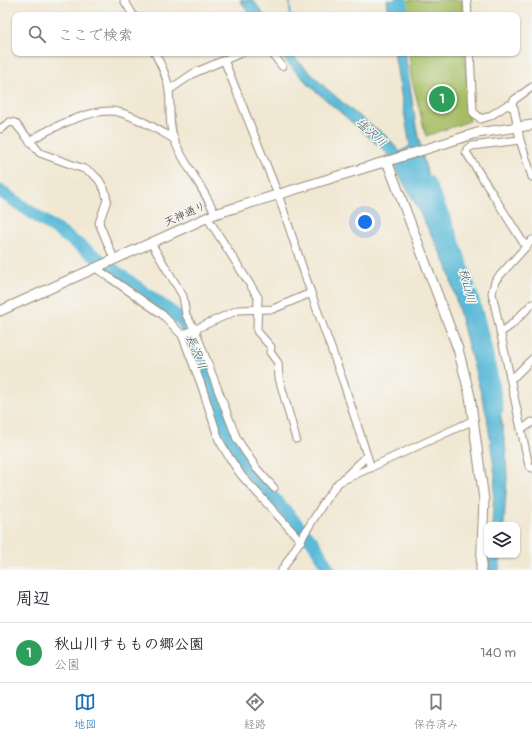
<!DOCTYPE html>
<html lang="ja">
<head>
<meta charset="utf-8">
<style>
	:root { --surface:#fff; --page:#f2f2f3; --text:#2b2b33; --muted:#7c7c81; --line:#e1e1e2; --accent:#1f6fb2 }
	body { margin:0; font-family:Pangolin,"Klee One",sans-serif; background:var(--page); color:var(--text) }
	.controls { position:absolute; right:12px; bottom:12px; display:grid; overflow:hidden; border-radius:8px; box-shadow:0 1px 3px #0004 }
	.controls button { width:36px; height:36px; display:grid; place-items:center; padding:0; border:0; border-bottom:1px solid var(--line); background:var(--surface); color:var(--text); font:20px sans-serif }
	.you { position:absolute; left:365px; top:222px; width:14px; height:14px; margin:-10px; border:3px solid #fff; border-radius:50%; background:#1a73e8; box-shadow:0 0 0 6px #1a73e833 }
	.badge { display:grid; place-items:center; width:26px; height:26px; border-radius:50%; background:var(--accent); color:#fff; font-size:13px; font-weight:700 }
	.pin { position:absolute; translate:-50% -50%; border:2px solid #fff; box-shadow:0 1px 4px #0006 }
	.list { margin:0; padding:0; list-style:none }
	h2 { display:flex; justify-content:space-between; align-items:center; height:52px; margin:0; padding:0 16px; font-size:17px }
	h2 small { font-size:13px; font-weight:400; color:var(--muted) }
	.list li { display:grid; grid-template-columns:26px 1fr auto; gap:12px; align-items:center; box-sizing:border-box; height:60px; padding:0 16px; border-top:1px solid var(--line) }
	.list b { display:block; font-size:15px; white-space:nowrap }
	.list p { margin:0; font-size:13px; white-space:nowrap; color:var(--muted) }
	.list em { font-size:13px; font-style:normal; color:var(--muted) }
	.icon { flex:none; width:22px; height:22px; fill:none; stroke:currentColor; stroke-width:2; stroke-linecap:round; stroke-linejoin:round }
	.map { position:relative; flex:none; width:532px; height:570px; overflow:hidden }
	.search { position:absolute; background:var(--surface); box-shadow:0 1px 3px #0004; left:12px; right:12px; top:12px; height:44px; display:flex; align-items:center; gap:10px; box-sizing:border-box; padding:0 14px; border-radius:8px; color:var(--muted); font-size:15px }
	.sheet { height:112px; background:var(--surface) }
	nav { display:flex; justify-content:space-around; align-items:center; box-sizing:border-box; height:56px; border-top:1px solid var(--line); background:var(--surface); font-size:11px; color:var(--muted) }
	nav a { display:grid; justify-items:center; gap:2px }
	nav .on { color:var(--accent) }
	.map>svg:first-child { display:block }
	.green { fill:#a5be64; stroke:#707441 }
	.water { fill:#5abad8; stroke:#4a727b }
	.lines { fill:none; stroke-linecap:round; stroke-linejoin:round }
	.stream { stroke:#5abad8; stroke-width:2 }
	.river { stroke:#5abad8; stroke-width:13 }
	.minor-casing { stroke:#968978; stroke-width:9 }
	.tertiary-casing { stroke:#968978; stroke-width:11 }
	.minor { stroke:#fff; stroke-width:7 }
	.tertiary { stroke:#fff; stroke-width:9 }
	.labels { text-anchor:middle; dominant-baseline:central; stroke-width:3; stroke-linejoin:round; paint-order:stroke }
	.street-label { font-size:11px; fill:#3b2a1e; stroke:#f6f6f2 }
	.water-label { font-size:12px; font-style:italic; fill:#465c5f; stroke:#f6f6f2 }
</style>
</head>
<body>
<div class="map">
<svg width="532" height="570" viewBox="0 0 532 570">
	<rect width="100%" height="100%" fill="#f6f6f2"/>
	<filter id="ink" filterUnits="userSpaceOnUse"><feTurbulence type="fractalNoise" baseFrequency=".025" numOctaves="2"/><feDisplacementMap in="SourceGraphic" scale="8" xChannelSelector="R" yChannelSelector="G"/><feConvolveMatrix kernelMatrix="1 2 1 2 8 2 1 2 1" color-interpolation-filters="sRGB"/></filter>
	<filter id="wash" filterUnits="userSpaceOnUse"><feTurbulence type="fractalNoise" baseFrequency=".012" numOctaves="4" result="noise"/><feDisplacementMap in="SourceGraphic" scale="16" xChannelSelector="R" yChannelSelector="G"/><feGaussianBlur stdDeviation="0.9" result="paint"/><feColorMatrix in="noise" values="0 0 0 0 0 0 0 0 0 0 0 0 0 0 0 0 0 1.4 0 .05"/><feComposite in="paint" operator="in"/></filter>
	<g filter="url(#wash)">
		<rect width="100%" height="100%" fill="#f1e8d3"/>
		<g class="green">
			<path d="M405,0H462L463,15H406Z"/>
			<path d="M409,53H465L470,121L426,136L411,76Z"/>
		</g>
		<g class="water">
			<path d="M240,0H253L264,15H250Z"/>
			<path d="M387,0H398L400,15H389Z"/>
			<path d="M278,53H290L326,88L356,114L385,135L400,152L410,146L394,53H405L416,126L424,162L457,265L501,417L506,451L507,478L504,525H492L495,475L487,416L447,266L414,201L386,152L310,86Z"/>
			<path d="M490,555H501L499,570H488Z"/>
		</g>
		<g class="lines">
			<path class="stream" d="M290,15V0"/>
			<g class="river">
				<path d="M401,0L403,15"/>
				<path d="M428,182C462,253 485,332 497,409"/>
				<path d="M0,191L92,254L182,320L193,340L235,450L253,475L313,542L329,570"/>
			</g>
		</g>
	</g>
	<g filter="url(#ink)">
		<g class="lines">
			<g class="minor-casing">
				<g id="minor">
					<path d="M124,0L133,15"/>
					<path d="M467,0L468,15"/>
					<path d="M155,53C161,65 167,76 169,90C171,106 168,126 175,142C186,167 204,188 215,214"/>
					<path d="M272,53L282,66"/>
					<path d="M470,53L473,112L481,119L490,116L507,105L514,108L520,140L532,177"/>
					<path d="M224,60L278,194L311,293L344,384L371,468"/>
					<path d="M169,90L194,73L241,53"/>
					<path d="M511,106L514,100L532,87"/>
					<path d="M0,129L10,122L15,123L40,153L84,169L92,173L99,180L105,191L107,200L99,223L114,259"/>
					<path d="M520,140L472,146L467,149L466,152L526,247"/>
					<path d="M29,141C49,129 95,106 118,112C136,116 158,130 174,139"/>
					<path d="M207,217L258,297L257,331L271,347L270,352L278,363L279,378L296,439"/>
					<path d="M532,240L495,281L492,293L529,466L532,468"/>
					<path d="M151,243L183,296L186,315L195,330L237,439L257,469L274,488"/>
					<path d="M96,268L163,315L182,335L201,384L219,440L229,457L241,475L301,541"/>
					<path d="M500,333L510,326L532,304"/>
					<path d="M182,335L238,310L273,309L311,293"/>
					<path d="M510,378L515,376L532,359"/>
					<path d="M521,428L527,426L532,422"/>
					<path d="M344,478L367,456"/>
					<path d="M282,570L326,499L339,482L474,420"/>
				</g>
			</g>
			<g class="tertiary-casing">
				<g id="tertiary">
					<path d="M388,161L477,133L532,125"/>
					<path d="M0,311L215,214L387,161L458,349L470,396L484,500L481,570"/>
				</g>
			</g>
			<use href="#minor" class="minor"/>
			<use href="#tertiary" class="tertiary"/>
		</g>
	</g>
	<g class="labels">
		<g class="street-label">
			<text transform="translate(185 214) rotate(-24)">天神通り</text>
		</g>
		<g class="water-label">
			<text transform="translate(371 133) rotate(42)">塩沢川</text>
			<text transform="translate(467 286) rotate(76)">秋山川</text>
			<text transform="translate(196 352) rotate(67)">長沢川</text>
		</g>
	</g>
</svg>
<div class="controls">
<button><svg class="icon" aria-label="layers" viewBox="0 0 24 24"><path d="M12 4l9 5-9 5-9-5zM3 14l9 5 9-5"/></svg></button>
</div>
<div class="you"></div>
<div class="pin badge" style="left:442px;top:99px;background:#2e9e5b">1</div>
<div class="search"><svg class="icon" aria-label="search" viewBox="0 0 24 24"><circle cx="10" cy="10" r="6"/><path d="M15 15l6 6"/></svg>ここで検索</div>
</div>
<section class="sheet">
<h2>周辺<small></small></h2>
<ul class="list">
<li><span class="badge" style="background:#2e9e5b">1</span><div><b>秋山川すももの郷公園</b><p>公園</p></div><em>140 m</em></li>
</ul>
</section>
<nav>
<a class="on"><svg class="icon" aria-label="map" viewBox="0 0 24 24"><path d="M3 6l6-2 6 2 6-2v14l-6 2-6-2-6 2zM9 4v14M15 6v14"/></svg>地図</a>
<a><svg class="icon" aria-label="directions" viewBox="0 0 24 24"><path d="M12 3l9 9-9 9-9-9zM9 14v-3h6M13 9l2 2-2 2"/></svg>経路</a>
<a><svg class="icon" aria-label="saved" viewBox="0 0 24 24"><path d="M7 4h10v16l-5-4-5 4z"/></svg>保存済み</a>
</nav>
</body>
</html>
